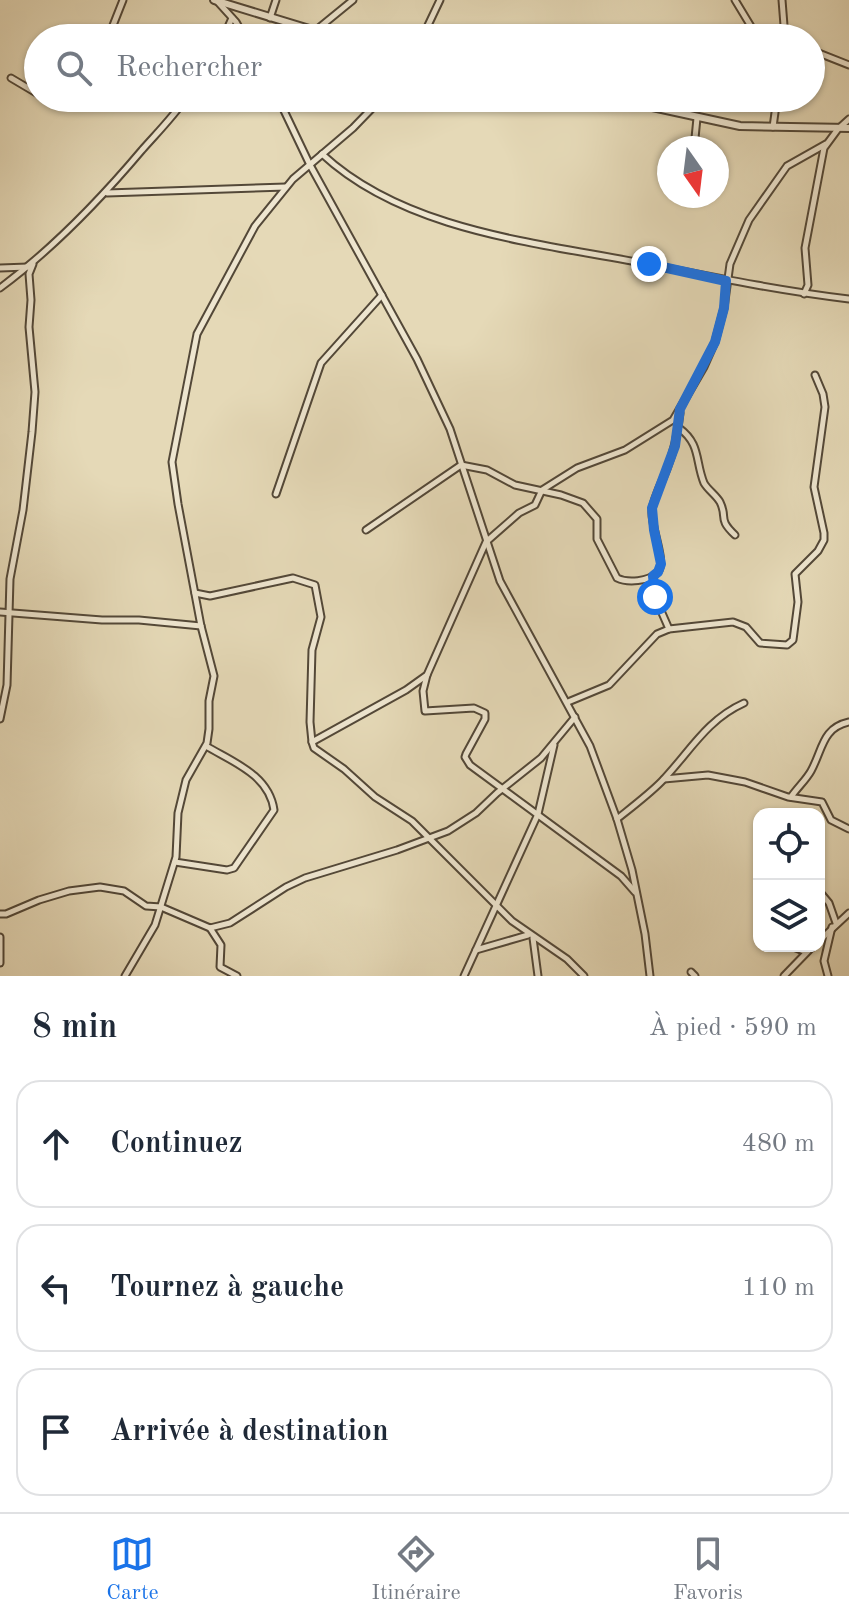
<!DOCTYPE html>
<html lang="fr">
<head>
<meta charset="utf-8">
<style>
	:root { --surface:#fff; --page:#f6f6f7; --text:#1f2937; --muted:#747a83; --line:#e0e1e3; --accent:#1a73e8 }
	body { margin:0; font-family:"Old Standard TT",serif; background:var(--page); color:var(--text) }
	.controls { position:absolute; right:24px; bottom:24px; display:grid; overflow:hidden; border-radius:16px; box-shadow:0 2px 6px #0004 }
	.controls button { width:72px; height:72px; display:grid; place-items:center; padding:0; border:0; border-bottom:2px solid var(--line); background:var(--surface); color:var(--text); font:40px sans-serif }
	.compass { position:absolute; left:657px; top:136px; width:72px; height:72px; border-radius:50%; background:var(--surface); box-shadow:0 2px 6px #0004; rotate:166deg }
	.stop { position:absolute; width:24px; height:24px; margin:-18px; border:6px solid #1a73e8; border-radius:50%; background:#fff }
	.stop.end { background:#1a73e8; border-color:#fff; box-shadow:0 2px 8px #0008 }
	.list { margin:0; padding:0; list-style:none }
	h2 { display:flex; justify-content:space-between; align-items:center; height:104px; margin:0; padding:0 32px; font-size:34px }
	h2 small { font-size:26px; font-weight:400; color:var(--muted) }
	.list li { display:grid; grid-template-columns:52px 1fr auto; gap:24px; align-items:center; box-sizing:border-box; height:128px; margin:0 16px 16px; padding:0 16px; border:2px solid var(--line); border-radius:24px }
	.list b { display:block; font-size:30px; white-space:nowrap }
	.list em { font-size:26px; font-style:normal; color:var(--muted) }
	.icon { flex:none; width:44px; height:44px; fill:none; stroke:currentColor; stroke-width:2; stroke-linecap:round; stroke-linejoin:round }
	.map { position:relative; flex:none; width:849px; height:976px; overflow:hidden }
	.search { position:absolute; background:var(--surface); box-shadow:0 2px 6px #0004; left:24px; right:24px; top:24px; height:88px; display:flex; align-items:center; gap:20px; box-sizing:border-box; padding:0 28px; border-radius:44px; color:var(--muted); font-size:30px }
	.sheet { height:536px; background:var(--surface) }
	nav { display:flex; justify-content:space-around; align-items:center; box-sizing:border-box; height:112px; border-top:2px solid var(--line); background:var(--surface); font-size:22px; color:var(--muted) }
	nav a { display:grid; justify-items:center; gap:4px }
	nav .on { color:var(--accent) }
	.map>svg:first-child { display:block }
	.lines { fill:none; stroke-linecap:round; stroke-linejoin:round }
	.minor-casing { stroke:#534838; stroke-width:9 }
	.tertiary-casing { stroke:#534838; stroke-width:10 }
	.minor { stroke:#eee6d0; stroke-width:5 }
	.tertiary { stroke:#eee6d0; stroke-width:6 }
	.route { stroke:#1a73e8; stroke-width:10 }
</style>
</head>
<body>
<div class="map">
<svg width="849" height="976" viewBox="0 0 849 976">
	<rect width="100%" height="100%" fill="#e5d9b7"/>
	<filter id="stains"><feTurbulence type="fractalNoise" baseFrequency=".0025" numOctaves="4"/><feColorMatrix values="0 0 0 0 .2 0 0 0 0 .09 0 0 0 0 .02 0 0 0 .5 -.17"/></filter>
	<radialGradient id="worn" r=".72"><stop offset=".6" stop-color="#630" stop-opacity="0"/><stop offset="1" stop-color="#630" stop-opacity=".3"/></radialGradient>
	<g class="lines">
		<g class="minor-casing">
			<g id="minor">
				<path d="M735,0L758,38"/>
				<path d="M782,0L785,38"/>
				<path d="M217,1L236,22L245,38"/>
				<path d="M270,18L276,0"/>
				<path d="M315,31L353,0"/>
				<path d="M108,38L123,0"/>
				<path d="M223,38L232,18"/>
				<path d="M422,38L440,0"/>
				<path d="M811,50L849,65"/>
				<path d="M11,78L38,94"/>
				<path d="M45,98L53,101L60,98"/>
				<path d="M278,98L310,165L417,359L450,429L500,581L590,746L617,819L632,870L645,934L650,976"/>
				<path d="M773,127L777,98"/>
				<path d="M694,148L697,118"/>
				<path d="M322,154C407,233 543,243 652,265C718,278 782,291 849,299"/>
				<path d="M107,193L286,187"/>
				<path d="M0,268L28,267"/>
				<path d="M0,288C54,248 99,201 142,150C157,133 173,117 186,98"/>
				<path d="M804,294L808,285L805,248L824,148L838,129L849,119"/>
				<path d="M679,428C701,444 695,461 704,483C708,490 716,495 720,502C728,518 717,518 735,535"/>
				<path d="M276,494L321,363L382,295"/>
				<path d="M366,530L461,465L487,470L515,485L561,495L583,503L597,519V539L617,578C627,583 649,582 658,572C667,561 650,526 652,510C654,496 662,482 667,469C674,451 678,432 680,413"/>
				<path d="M653,576L655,597L669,629"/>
				<path d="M195,593L210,596L293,578L315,585L321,617L312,650L310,722L312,742"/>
				<path d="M0,612L102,620H139L201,626"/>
				<path d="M427,675L423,691L425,711L474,708L485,713V719L466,754L465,757L470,765L621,876L635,892"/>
				<path d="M568,702L609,685L657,634L669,629L733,622L746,627L760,643L787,645L793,640L798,602L795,574L818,551L824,540V533L814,487L825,407L823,394L815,375"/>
				<path d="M0,719L7,685L10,579L23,510L32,432L35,392L29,327L31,300L29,274L33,264"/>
				<path d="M664,779L708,775L745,782L788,797L822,802L831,820L849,829"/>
				<path d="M791,797C797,788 806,780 811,771C823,749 822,728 849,722"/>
				<path d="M617,819C632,807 648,795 661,782C689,753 706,720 744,703"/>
				<path d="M175,862L227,870L234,868L274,810C269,775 233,762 206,746"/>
				<path d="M819,891L829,903L836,923"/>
				<path d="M0,914H6L39,900L69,891L100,887L124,891L146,906L161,907L210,928L230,923L286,887L305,878L397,850L448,831L476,813L497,793L541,758L575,717"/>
				<path d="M210,928L221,945L220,967L237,976"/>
				<path d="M0,937V963"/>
				<path d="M533,938L538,976"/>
				<path d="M819,941L849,913"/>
				<path d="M791,946L806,952"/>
				<path d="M476,950L528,935"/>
				<path d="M691,972L695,976"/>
				<path d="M125,976L155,925L176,857L178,813L186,780L207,743L209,729V701L214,676L201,626L178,504L172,462L197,334L255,226L293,179L353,128L382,98"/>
				<path d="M464,976L538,814L554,745"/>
				<path d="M584,976L567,959L512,921L412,821L375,797L344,769L314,748L312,742L406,690L427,675L486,542L519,513L535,505L542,490L577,468L625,450L673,420L704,367L715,342L724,308L730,264L749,220L787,166L826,144"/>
				<path d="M784,976L813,946"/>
				<path d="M828,976L824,961L832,927"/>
			</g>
		</g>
		<g class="tertiary-casing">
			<g id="tertiary">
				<path d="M214,0L339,38"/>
				<path d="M611,98L740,126L849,128"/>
			</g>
		</g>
		<use href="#minor" class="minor"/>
		<use href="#tertiary" class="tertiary"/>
	</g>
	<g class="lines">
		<path class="route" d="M649,264L726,281L724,308L715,342L680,409L675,446L652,508L654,530L661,564L658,572L653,576L655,597"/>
	</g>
	<rect width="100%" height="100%" filter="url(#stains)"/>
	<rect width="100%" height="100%" fill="url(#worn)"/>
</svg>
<div class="controls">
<button><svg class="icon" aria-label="locate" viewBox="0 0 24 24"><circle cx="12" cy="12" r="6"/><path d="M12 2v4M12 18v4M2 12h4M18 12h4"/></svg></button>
<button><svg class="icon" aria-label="layers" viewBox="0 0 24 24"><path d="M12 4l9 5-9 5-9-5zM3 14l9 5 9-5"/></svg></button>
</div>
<svg class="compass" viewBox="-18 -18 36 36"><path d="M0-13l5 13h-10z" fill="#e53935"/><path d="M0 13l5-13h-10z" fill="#747a83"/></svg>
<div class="stop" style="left:655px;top:597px"></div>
<div class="stop end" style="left:649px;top:264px"></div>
<div class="search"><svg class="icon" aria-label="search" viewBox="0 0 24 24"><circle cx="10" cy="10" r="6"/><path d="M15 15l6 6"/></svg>Rechercher</div>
</div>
<section class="sheet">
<h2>8 min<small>À pied · 590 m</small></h2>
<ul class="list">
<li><svg class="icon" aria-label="ahead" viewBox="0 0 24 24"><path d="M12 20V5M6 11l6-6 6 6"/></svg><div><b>Continuez</b></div><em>480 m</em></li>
<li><svg class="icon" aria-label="left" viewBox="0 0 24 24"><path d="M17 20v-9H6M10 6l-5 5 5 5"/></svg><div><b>Tournez à gauche</b></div><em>110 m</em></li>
<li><svg class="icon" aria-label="arrive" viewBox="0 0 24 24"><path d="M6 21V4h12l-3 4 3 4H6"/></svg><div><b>Arrivée à destination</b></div></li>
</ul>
</section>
<nav>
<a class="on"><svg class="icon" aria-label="map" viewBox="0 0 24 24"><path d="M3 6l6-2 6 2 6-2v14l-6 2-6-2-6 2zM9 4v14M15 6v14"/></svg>Carte</a>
<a><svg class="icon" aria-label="directions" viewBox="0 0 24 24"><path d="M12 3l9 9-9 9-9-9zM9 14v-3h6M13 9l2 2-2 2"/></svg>Itinéraire</a>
<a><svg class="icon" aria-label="saved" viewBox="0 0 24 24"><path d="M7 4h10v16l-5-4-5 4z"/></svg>Favoris</a>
</nav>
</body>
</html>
